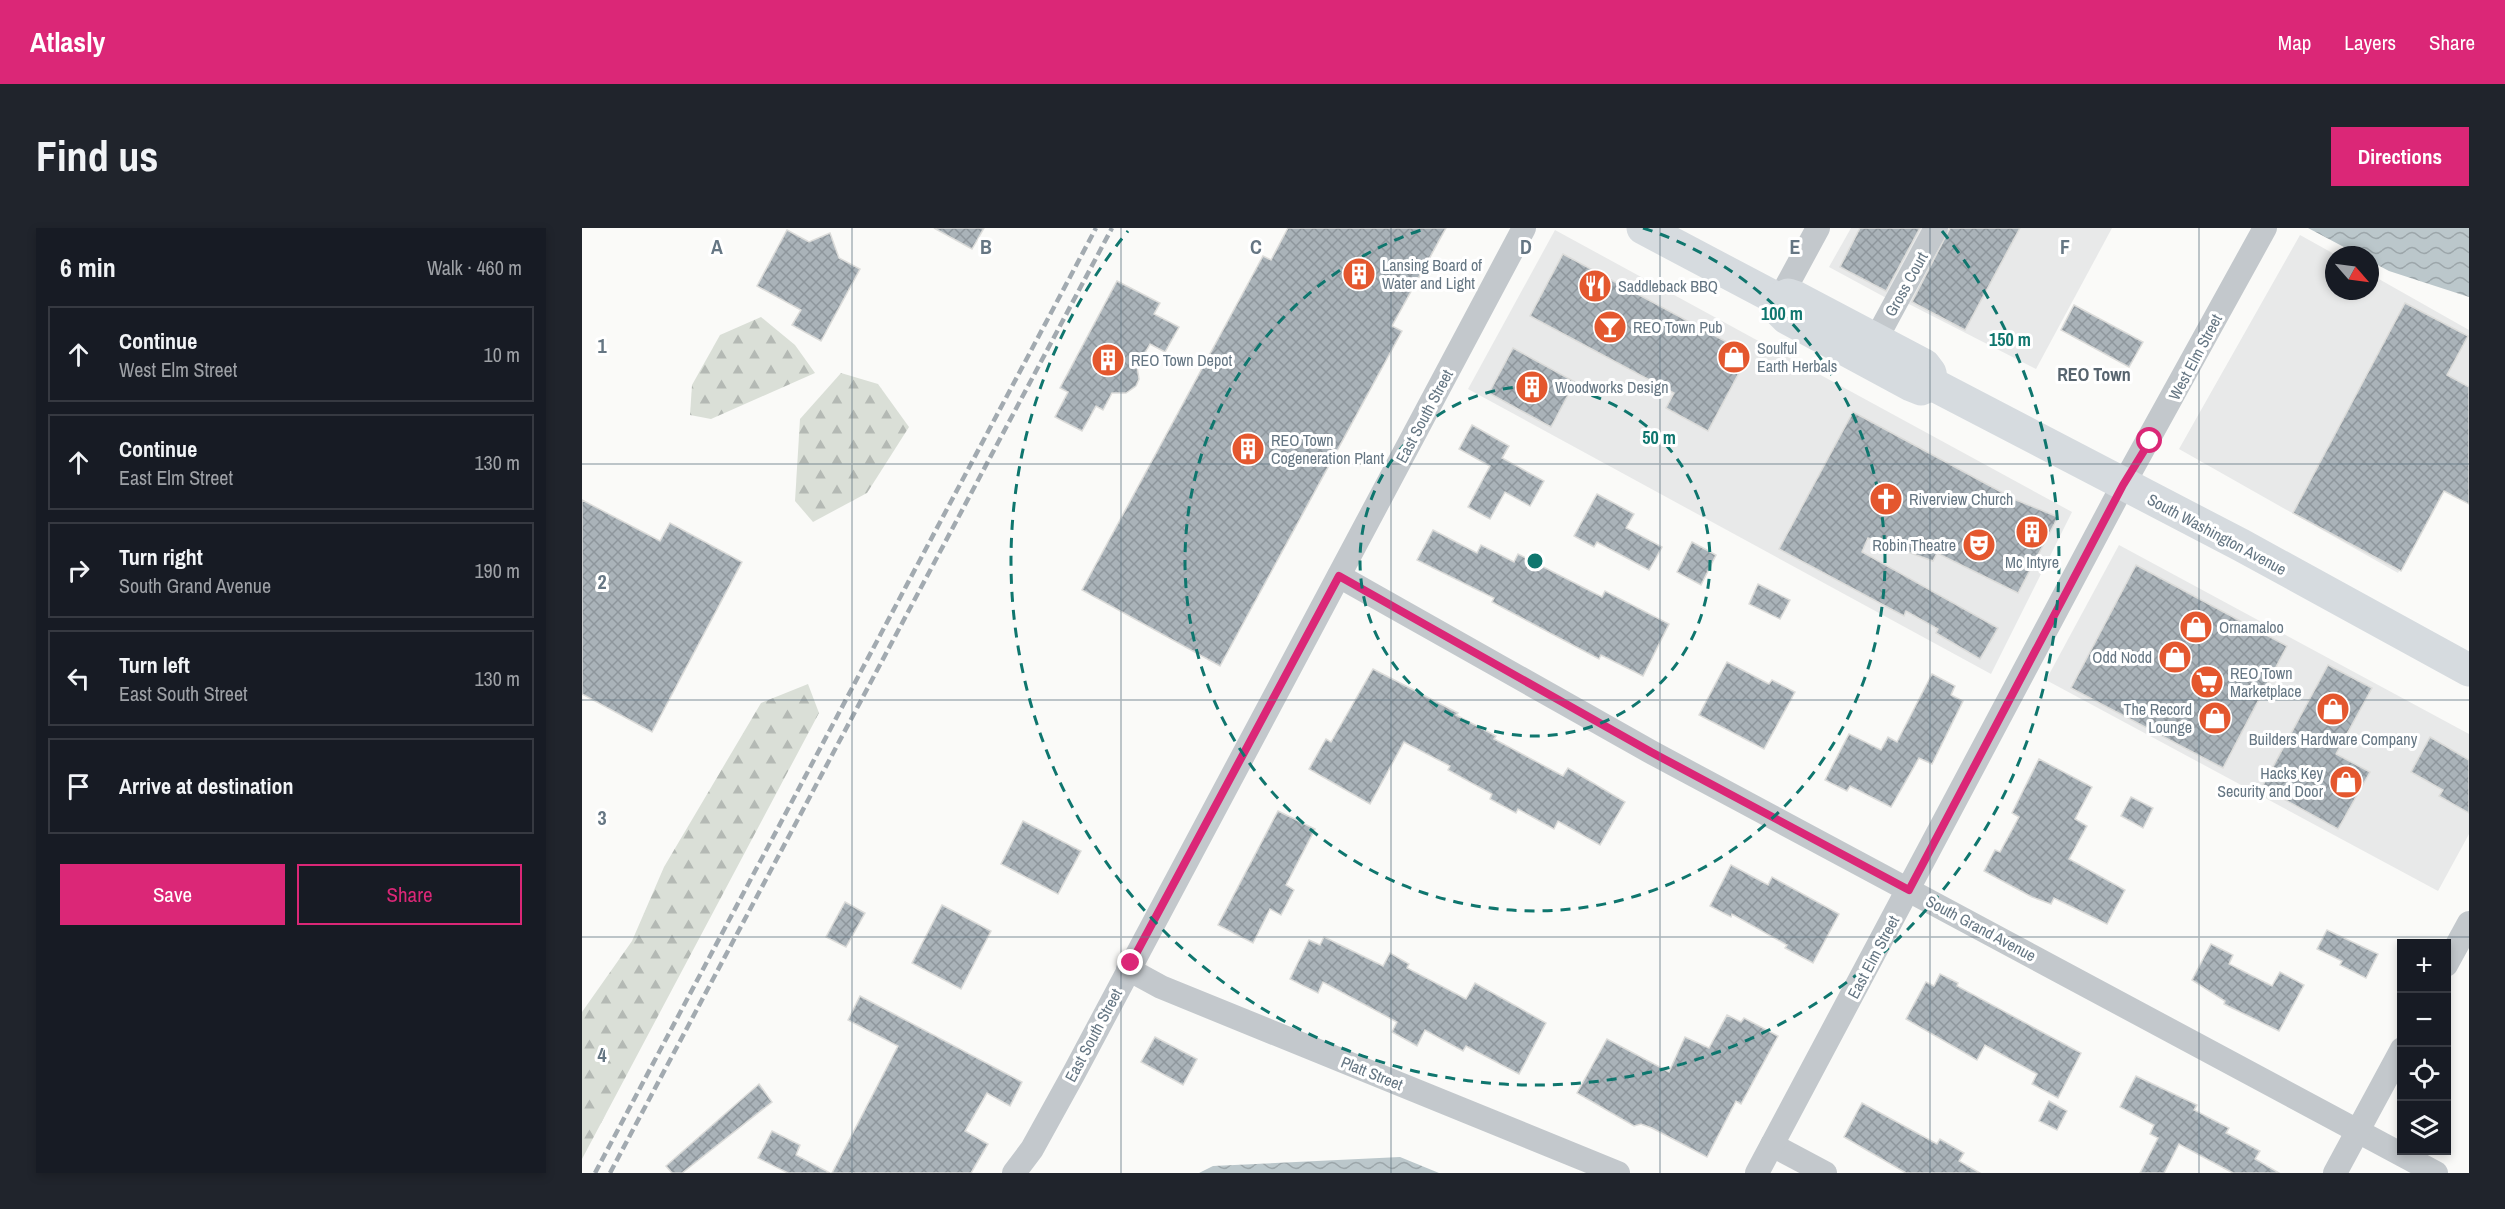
<!DOCTYPE html>
<html lang="en">
<head>
<meta charset="utf-8">
<style>
	:root { --surface:#171b24; --page:#20242c; --text:#f1f3f6; --muted:#9ea1a6; --line:#363941; --accent:#db2777 }
	body { margin:0; font-family:"Archivo Narrow",sans-serif; background:var(--page); color:var(--text) }
	.controls { position:absolute; right:18px; bottom:18px; display:grid; overflow:hidden; border-radius:0px; box-shadow:0 3px 9px #0003 }
	.controls button { width:54px; height:54px; display:grid; place-items:center; padding:0; border:0; border-bottom:2px solid var(--line); background:var(--surface); color:var(--text); font:30px sans-serif }
	.compass { position:absolute; left:1743px; top:18px; width:54px; height:54px; border-radius:50%; background:var(--surface); box-shadow:0 3px 9px #0003; rotate:118deg }
	.stop { position:absolute; width:18px; height:18px; margin:-14px; border:4px solid #db2777; border-radius:50%; background:#fff }
	.stop.end { background:#db2777; border-color:#fff; box-shadow:0 2px 6px #0008 }
	.list { margin:0; padding:0; list-style:none }
	h2 { display:flex; justify-content:space-between; align-items:center; height:78px; margin:0; padding:0 24px; font-size:26px }
	h2 small { font-size:20px; font-weight:400; color:var(--muted) }
	.list li { display:grid; grid-template-columns:39px 1fr auto; gap:18px; align-items:center; box-sizing:border-box; height:96px; margin:0 12px 12px; padding:0 12px; border:2px solid var(--line); border-radius:0px }
	.list b { display:block; font-size:22px; white-space:nowrap }
	.list p { margin:0; font-size:20px; white-space:nowrap; color:var(--muted) }
	.list em { font-size:20px; font-style:normal; color:var(--muted) }
	.actions { display:flex; gap:12px; padding:18px 24px }
	.actions a { flex:1; padding:14px 0; border:2px solid var(--accent); border-radius:0px; text-align:center; font-size:21px; color:var(--accent) }
	.actions .main { background:var(--accent); color:#fff }
	.icon { flex:none; width:33px; height:33px; fill:none; stroke:currentColor; stroke-width:2; stroke-linecap:round; stroke-linejoin:round }
	.map { position:relative; flex:none; width:1887px; height:945px; overflow:hidden; border-radius:0px }
	header { display:flex; align-items:center; gap:36px; box-sizing:border-box; height:84px; padding:0 30px; background:var(--accent); color:#fff }
	header strong { font-size:28px }
	nav { display:flex; gap:33px; margin-inline-start:auto; font-size:21px }
	.intro { display:flex; align-items:center; justify-content:space-between; box-sizing:border-box; height:144px; padding:0 36px }
	h1 { margin:0; font-size:42px }
	.button { padding:15px 27px; border-radius:0px; background:var(--accent); color:#fff; font-size:21px; font-weight:700 }
	main { display:flex; gap:36px; padding:0 36px }
	aside { flex:1; background:var(--surface); border-radius:0px; box-shadow:0 3px 9px #0003 }
	.map>svg:first-child { display:block }
	.built { fill:#e8e9e9 }
	.forest { fill:url(#forest-firs) }
	.water { fill:url(#water-waves) }
	.building { fill:url(#building-cross-hatch); stroke:#dcdcda; stroke-width:1.5 }
	.lines { fill:none; stroke-linecap:round; stroke-linejoin:round }
	.street { stroke:#c3c8cc; stroke-width:24 }
	.secondary { stroke:#d6dbdf; stroke-width:33 }
	.rail { stroke:#a2aab0; stroke-width:4.5; stroke-dasharray:9 4.5; stroke-linecap:butt }
	.route { stroke:#db2777; stroke-width:8 }
	.grid { fill:none; stroke:#657683; stroke-width:1.5; stroke-opacity:0.55 }
	.ring { fill:none; stroke:#0f766e; stroke-width:3; stroke-dasharray:10 8 }
	.labels { text-anchor:middle; dominant-baseline:central; stroke-width:6; stroke-linejoin:round; paint-order:stroke }
	.poi-label { font-size:16px; fill:#657683; stroke:#fff; text-anchor:start }
	.street-label { font-size:16px; fill:#657683; stroke:#fff }
	.neighbourhood-label { font-size:18px; font-weight:bold; fill:#57646e; stroke:#fff }
	.grid-label { font-size:20px; text-anchor:middle; font-weight:bold; fill:#657683; stroke:#fff; stroke-width:6; stroke-linejoin:round; paint-order:stroke }
	.centre { fill:#0f766e; stroke:#fff; stroke-width:3 }
	.ring-label { font-size:18px; text-anchor:middle; font-weight:bold; fill:#0f766e; stroke:#fff; stroke-width:6; stroke-linejoin:round; paint-order:stroke }
</style>
</head>
<body>
<header>
<strong>Atlasly</strong>
<nav><a>Map</a><a>Layers</a><a>Share</a></nav>
</header>
<div class="intro"><h1>Find us</h1><a class="button">Directions</a></div>
<main>
<aside>
<h2>6 min<small>Walk · 460 m</small></h2>
<ul class="list">
<li><svg class="icon" aria-label="ahead" viewBox="0 0 24 24"><path d="M12 20V5M6 11l6-6 6 6"/></svg><div><b>Continue</b><p>West Elm Street</p></div><em>10 m</em></li>
<li><svg class="icon" aria-label="ahead" viewBox="0 0 24 24"><path d="M12 20V5M6 11l6-6 6 6"/></svg><div><b>Continue</b><p>East Elm Street</p></div><em>130 m</em></li>
<li><svg class="icon" aria-label="right" viewBox="0 0 24 24"><path d="M7 20v-9h11M14 6l5 5-5 5"/></svg><div><b>Turn right</b><p>South Grand Avenue</p></div><em>190 m</em></li>
<li><svg class="icon" aria-label="left" viewBox="0 0 24 24"><path d="M17 20v-9H6M10 6l-5 5 5 5"/></svg><div><b>Turn left</b><p>East South Street</p></div><em>130 m</em></li>
<li><svg class="icon" aria-label="arrive" viewBox="0 0 24 24"><path d="M6 21V4h12l-3 4 3 4H6"/></svg><div><b>Arrive at destination</b></div></li>
</ul>
<div class="actions"><a class="main">Save</a><a>Share</a></div>
</aside>
<div class="map">
<svg width="1887" height="945" viewBox="0 0 1887 945">
	<defs>
		<pattern id="forest-firs" width="22" height="20" patternUnits="userSpaceOnUse" patternTransform="scale(1.5)"><rect width="22" height="20" fill="#dadfd7"/><path d="M5 1l3.5 6h-7zM16 11l3.5 6h-7z" fill="#b4b9b4"/></pattern>
		<pattern id="water-waves" width="16" height="10" patternUnits="userSpaceOnUse" patternTransform="scale(1.5)"><rect width="16" height="10" fill="#bbc7cb"/><path d="M0 5q4-4 8 0t8 0" fill="none" stroke="#9ca6aa"/></pattern>
		<pattern id="building-cross-hatch" width="8" height="8" patternUnits="userSpaceOnUse" patternTransform="scale(1.5)"><rect width="8" height="8" fill="#aab3b9"/><path d="M0 0l8 8M0 8l8-8" fill="none" stroke="#8e969c"/></pattern>
	</defs>
	<rect width="100%" height="100%" fill="#fafaf8"/>
	<g class="built">
		<path d="M1269,0H1346L1308,72L1247,39Z"/>
		<path d="M1361,0H1530L1454,141L1321,73Z"/>
		<path d="M973,2L1490,284L1409,446L886,161Z"/>
		<path d="M1718,7L1754,27L1752,63H1788V46L1887,102V220L1816,345L1597,221Z"/>
		<path d="M1537,317L1887,506V606L1856,663L1464,452Z"/>
	</g>
	<g class="forest">
		<path d="M179,89L213,117L233,145L129,191L108,187L110,157L138,107Z"/>
		<path d="M259,145L296,156L327,199L285,265L231,294L213,273L218,191Z"/>
		<path d="M226,456L237,485L0,931V784L50,713L82,639L179,475Z"/>
	</g>
	<g class="water">
		<path d="M1726,0H1887V69L1807,43L1788,33V27H1777Z"/>
		<path d="M818,929L857,945H617L631,938Z"/>
	</g>
	<g class="building">
		<path d="M352,0H402L390,21Z"/>
		<path d="M706,0H864L810,98L820,103L638,438L500,362L681,28L689,32Z"/>
		<path d="M1278,0H1338L1304,63L1258,39Z"/>
		<path d="M1368,0H1438L1383,102L1330,74Z"/>
		<path d="M205,2L227,14L248,5L257,30L278,41L239,113L210,97L219,82L175,58Z"/>
		<path d="M981,26L1167,126L1126,203L1084,180L1092,165L948,88Z"/>
		<path d="M535,53L578,75L572,86L597,99L583,124L568,116L555,139L557,151L554,158L544,165H530L521,182L514,178L500,203L473,189L486,164L478,160Z"/>
		<path d="M1823,75L1886,108L1865,147L1887,159V276L1862,263L1819,343L1711,285Z"/>
		<path d="M1492,77L1561,114L1547,139L1479,102Z"/>
		<path d="M931,120L993,154L969,199L907,165Z"/>
		<path d="M1271,184L1434,272L1476,289L1436,365L1355,325L1351,333L1286,310L1280,324L1416,400L1398,431L1354,405L1356,401L1324,383L1322,388L1197,321Z"/>
		<path d="M890,197L927,218L920,230L962,253L948,278L923,264L908,291L886,279L908,238L877,221Z"/>
		<path d="M1015,266L1052,286L1044,300L1080,319L1067,342L1015,314L1012,319L992,308Z"/>
		<path d="M0,272L78,313L88,295L160,334L70,504L0,466Z"/>
		<path d="M851,302L895,325L899,317L932,334L936,326L1020,369L1023,363L1087,396L1061,448L1019,427L1017,431L910,374L912,370L835,332Z"/>
		<path d="M1110,314L1134,327L1119,357L1095,344Z"/>
		<path d="M1554,337L1705,418L1641,540L1489,460Z"/>
		<path d="M1176,356L1208,372L1198,391L1167,376Z"/>
		<path d="M1145,434L1187,456L1190,452L1213,464L1182,521L1117,487Z"/>
		<path d="M1746,437L1790,460L1754,526L1788,544L1756,601L1680,559Z"/>
		<path d="M791,441L876,485L874,487L914,508L912,511L981,548L986,540L1043,574L1018,617L976,593L972,601L936,581L934,585L908,571L910,566L866,542L868,538L822,514L788,576L727,541L744,511L749,514Z"/>
		<path d="M1350,446L1373,458L1369,467L1381,473L1350,536L1337,530L1309,579L1268,558L1265,563L1243,552L1267,506L1299,522L1306,509L1315,514Z"/>
		<path d="M1848,509L1887,532V585L1857,568L1861,562L1829,544Z"/>
		<path d="M1457,531L1510,559L1493,591L1505,598L1487,631L1543,662L1525,696L1472,670L1469,676L1450,669L1402,643L1413,622L1418,624L1437,589L1430,585Z"/>
		<path d="M1549,569L1571,580L1561,600L1539,588Z"/>
		<path d="M696,583L733,601L704,657L712,662L699,687L688,681L671,715L636,697Z"/>
		<path d="M441,593L499,623L476,666L419,636Z"/>
		<path d="M1149,637L1186,657L1190,649L1257,686L1231,735L1203,720L1205,717L1150,686L1149,689L1128,678Z"/>
		<path d="M263,674L283,685L264,719L244,709Z"/>
		<path d="M360,677L409,703L379,761L330,735Z"/>
		<path d="M1745,702L1796,726L1784,750L1758,737L1760,733L1735,721Z"/>
		<path d="M742,709L801,738L808,725L827,736L825,740L884,771L893,755L964,795L937,846L884,818L881,823L843,802L835,818L810,804L815,794L741,754L736,765L708,751L727,712L738,717Z"/>
		<path d="M1629,716L1651,727L1647,736L1690,758L1698,744L1722,757L1697,803L1642,776L1643,773L1610,752Z"/>
		<path d="M1358,746L1376,755L1375,758L1499,825L1476,870L1450,856L1455,846L1403,817L1395,832L1324,791L1344,754L1352,758Z"/>
		<path d="M278,768L440,854L428,878L405,865L383,903L406,916L389,945H250L316,818L266,792Z"/>
		<path d="M1145,787L1159,794L1162,790L1196,808L1159,876L1154,873L1125,929L1070,900L1059,896L1052,898L995,865L1025,811L1087,844L1103,809L1127,820Z"/>
		<path d="M573,809L615,831L601,857L559,834Z"/>
		<path d="M1554,848L1615,877L1612,882L1647,900L1644,905L1678,923L1673,931L1697,945H1651L1597,916L1582,945H1558L1576,910L1568,906L1572,897L1538,879Z"/>
		<path d="M177,856L190,874L100,945H90L84,938Z"/>
		<path d="M1467,873L1485,883L1475,902L1457,893Z"/>
		<path d="M1280,875L1355,916L1358,911L1382,925L1377,933L1398,945H1324L1262,909Z"/>
		<path d="M190,903L218,917L214,927L248,945H206L176,930Z"/>
	</g>
	<g class="lines">
		<g class="street">
			<path d="M1197,72L1236,0"/>
			<path d="M1294,111L1354,0"/>
			<path d="M757,348L1069,524L1854,945"/>
			<path d="M1864,737L1887,695"/>
			<path d="M546,741L579,759L1036,945"/>
			<path d="M1190,917L1243,945"/>
			<path d="M432,945L450,921L492,845L942,0"/>
			<path d="M1175,945L1541,257L1683,0"/>
			<path d="M1753,945L1820,821"/>
		</g>
		<g class="secondary">
			<path d="M1061,0L1197,72"/>
			<path d="M1206,67L1215,70L1342,137L1348,145L1350,156L1339,161L1329,157L1205,90L1198,83L1197,72Z"/>
			<path d="M1350,156L1659,317L1887,442"/>
		</g>
		<g class="rail">
			<path d="M13,945L514,0"/>
			<path d="M28,945L530,0"/>
		</g>
	</g>
	<g class="lines">
		<path class="route" d="M549,735L757,348L1069,524L1327,662L1541,257L1568,213"/>
	</g>
	<path class="grid" d="M270,0V945M539,0V945M809,0V945M1078,0V945M1348,0V945M1617,0V945M0,236H1887M0,472H1887M0,709H1887"/>
	<g class="ring">
		<circle cx="953" cy="333" r="175"/>
		<path d="M1061 0A350 350 0 1 1 845 0"/>
		<path d="M1360 3A524 524 0 1 1 546 3"/>
	</g>
	<defs>
		<g id="building-disc" transform="scale(1.725)"><circle r="9.5" fill="#e4572e" stroke="#fff"/><path d="M-4-6H4V6H1V3H-1V6H-4ZM-2.5-4.3h1.7v1.8h-1.7ZM.8-4.3h1.7v1.8H.8ZM-2.5-1h1.7V.8h-1.7ZM.8-1h1.7V.8H.8Z" fill="#fff"/></g>
		<g id="restaurant-disc" transform="scale(1.725)"><circle r="9.5" fill="#e4572e" stroke="#fff"/><path d="M-5-6h1v4h1v-4h1v4h1v-4h1v5L-1.5 .5V6h-2V.5L-5-1ZM5-6V6H3V1.5H1.5Q1.5-4 5-6Z" fill="#fff"/></g>
		<g id="bar-disc" transform="scale(1.725)"><circle r="9.5" fill="#e4572e" stroke="#fff"/><path d="M-6-5H6L.8 .8V4.5H3.5V6h-7V4.5H-.8V.8Z" fill="#fff"/></g>
		<g id="shop-disc" transform="scale(1.725)"><circle r="9.5" fill="#e4572e" stroke="#fff"/><path d="M-5-2.5h2.3a2.7 3.5 0 0 1 5.4 0H5L5.5 6h-11ZM-1.5-2.5h3a1.5 2.3 0 0 0-3 0Z" fill="#fff"/></g>
		<g id="church-disc" transform="scale(1.725)"><circle r="9.5" fill="#e4572e" stroke="#fff"/><path d="M-1.2-6h2.4v3.5h3.3v2.4h-3.3V6h-2.4V-.1h-3.3v-2.4h3.3Z" fill="#fff"/></g>
		<g id="theatre-disc" transform="scale(1.725)"><circle r="9.5" fill="#e4572e" stroke="#fff"/><path d="M-5-5.5Q0-4 5-5.5V0Q5 5 0 6Q-5 5-5 0ZM-3.3-2.5H-1v1.5H-3.3ZM1-2.5H3.3v1.5H1ZM-2.8 1Q0 5.5 2.8 1Z" fill="#fff"/></g>
		<g id="supermarket-disc" transform="scale(1.725)"><circle r="9.5" fill="#e4572e" stroke="#fff"/><path d="M-6-5.5h2.5l.6 2H6L4.5 2H-2.5L-4.4-4H-6ZM-1.5 3.2a1.3 1.3 0 1 0 .1 0ZM3 3.2a1.3 1.3 0 1 0 .1 0Z" fill="#fff"/></g>
	</defs>
	<g fill-rule="evenodd">
		<use href="#building-disc" x="777" y="46"/>
		<use href="#restaurant-disc" x="1013" y="58"/>
		<use href="#bar-disc" x="1028" y="99"/>
		<use href="#shop-disc" x="1152" y="129"/>
		<use href="#building-disc" x="526" y="132"/>
		<use href="#building-disc" x="950" y="159"/>
		<use href="#building-disc" x="666" y="221"/>
		<use href="#church-disc" x="1304" y="271"/>
		<use href="#building-disc" x="1450" y="304"/>
		<use href="#theatre-disc" x="1397" y="317"/>
		<use href="#shop-disc" x="1614" y="399"/>
		<use href="#shop-disc" x="1593" y="429"/>
		<use href="#supermarket-disc" x="1625" y="454"/>
		<use href="#shop-disc" x="1751" y="481"/>
		<use href="#shop-disc" x="1633" y="490"/>
		<use href="#shop-disc" x="1764" y="554"/>
	</g>
	<g class="labels">
		<g class="poi-label">
			<text x="800" y="37">Lansing Board of<tspan x="800" dy="18">Water and Light</tspan></text>
			<text x="1036" y="58">Saddleback BBQ</text>
			<text x="1051" y="99">REO Town Pub</text>
			<text x="1175" y="120">Soulful<tspan x="1175" dy="18">Earth Herbals</tspan></text>
			<text x="549" y="132">REO Town Depot</text>
			<text x="973" y="159">Woodworks Design</text>
			<text x="689" y="212">REO Town<tspan x="689" dy="18">Cogeneration Plant</tspan></text>
			<text x="1327" y="271">Riverview Church</text>
			<text x="1374" y="317" text-anchor="end">Robin Theatre</text>
			<text x="1450" y="334" text-anchor="middle">Mc Intyre</text>
			<text x="1637" y="399">Ornamaloo</text>
			<text x="1570" y="429" text-anchor="end">Odd Nodd</text>
			<text x="1648" y="445">REO Town<tspan x="1648" dy="18">Marketplace</tspan></text>
			<text x="1610" y="481" text-anchor="end">The Record<tspan x="1610" dy="18">Lounge</tspan></text>
			<text x="1751" y="511" text-anchor="middle">Builders Hardware Company</text>
			<text x="1741" y="545" text-anchor="end">Hacks Key<tspan x="1741" dy="18">Security and Door</tspan></text>
		</g>
		<g class="street-label">
			<text transform="translate(1324 56) rotate(-61)">Gross Court</text>
			<text transform="translate(1613 129) rotate(-62)">West Elm Street</text>
			<text transform="translate(842 188) rotate(-62)">East South Street</text>
			<text transform="translate(1635 306) rotate(28)">South Washington Avenue</text>
			<text transform="translate(1399 700) rotate(28)">South Grand Avenue</text>
			<text transform="translate(1291 729) rotate(-62)">East Elm Street</text>
			<text transform="translate(511 807) rotate(-62)">East South Street</text>
			<text transform="translate(790 845) rotate(22)">Platt Street</text>
		</g>
		<g class="neighbourhood-label">
			<text x="1512" y="146">REO Town</text>
		</g>
	</g>
	<g class="grid-label">
		<text x="135" y="26">A</text>
		<text x="404" y="26">B</text>
		<text x="674" y="26">C</text>
		<text x="944" y="26">D</text>
		<text x="1213" y="26">E</text>
		<text x="1483" y="26">F</text>
		<text x="20" y="125">1</text>
		<text x="20" y="361">2</text>
		<text x="20" y="597">3</text>
		<text x="20" y="834">4</text>
	</g>
	<circle cx="953" cy="333" r="9" class="centre"/>
	<g class="ring-label">
		<text x="1200" y="92">100 m</text>
		<text x="1428" y="118">150 m</text>
		<text x="1077" y="216">50 m</text>
	</g>
</svg>
<div class="controls">
<button>+</button>
<button>−</button>
<button><svg class="icon" aria-label="locate" viewBox="0 0 24 24"><circle cx="12" cy="12" r="6"/><path d="M12 2v4M12 18v4M2 12h4M18 12h4"/></svg></button>
<button><svg class="icon" aria-label="layers" viewBox="0 0 24 24"><path d="M12 4l9 5-9 5-9-5zM3 14l9 5 9-5"/></svg></button>
</div>
<svg class="compass" viewBox="-18 -18 36 36"><path d="M0-13l5 13h-10z" fill="#e53935"/><path d="M0 13l5-13h-10z" fill="#9ea1a6"/></svg>
<div class="stop" style="left:1568px;top:213px"></div>
<div class="stop end" style="left:549px;top:735px"></div>
</div>
</main>
</body>
</html>
